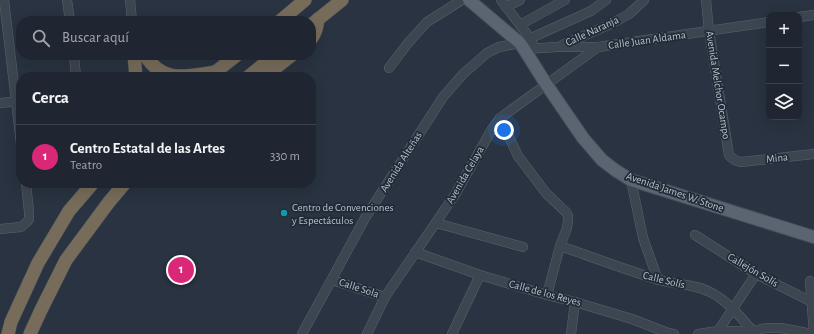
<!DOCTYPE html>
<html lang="es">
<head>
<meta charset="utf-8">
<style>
	:root { --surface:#1f2631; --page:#2c323d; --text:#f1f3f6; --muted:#a1a5ab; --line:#3c434d; --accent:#db2777 }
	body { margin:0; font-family:"Alegreya Sans",sans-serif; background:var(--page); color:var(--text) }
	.controls { position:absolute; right:12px; top:12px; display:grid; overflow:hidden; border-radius:8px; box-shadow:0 4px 16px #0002 }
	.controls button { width:36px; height:36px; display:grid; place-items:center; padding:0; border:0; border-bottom:1px solid var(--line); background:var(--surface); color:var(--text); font:20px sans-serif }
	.you { position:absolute; left:504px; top:130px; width:14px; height:14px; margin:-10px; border:3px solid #fff; border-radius:50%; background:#1a73e8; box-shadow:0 0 0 6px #1a73e833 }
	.badge { display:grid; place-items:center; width:26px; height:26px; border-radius:50%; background:var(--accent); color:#fff; font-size:13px; font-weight:700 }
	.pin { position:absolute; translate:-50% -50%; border:2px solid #fff; box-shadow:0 1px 4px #0006 }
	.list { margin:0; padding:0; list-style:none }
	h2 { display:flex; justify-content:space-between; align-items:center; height:52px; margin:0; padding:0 16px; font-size:17px }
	h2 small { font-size:13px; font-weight:400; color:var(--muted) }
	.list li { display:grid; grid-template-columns:26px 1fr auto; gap:12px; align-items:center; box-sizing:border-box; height:64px; padding:0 16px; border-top:1px solid var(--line) }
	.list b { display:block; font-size:15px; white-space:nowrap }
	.list p { margin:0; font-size:13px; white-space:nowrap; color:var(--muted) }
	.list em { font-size:13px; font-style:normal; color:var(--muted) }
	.icon { flex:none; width:22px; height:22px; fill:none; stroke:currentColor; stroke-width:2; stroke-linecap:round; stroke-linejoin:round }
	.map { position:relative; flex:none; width:814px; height:334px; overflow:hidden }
	.search { position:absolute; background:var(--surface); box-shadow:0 4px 16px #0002; left:16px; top:16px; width:300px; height:44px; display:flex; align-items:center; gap:10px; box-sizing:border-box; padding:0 14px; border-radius:16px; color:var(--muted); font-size:15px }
	.panel { position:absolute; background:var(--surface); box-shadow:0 4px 16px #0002; left:16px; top:72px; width:300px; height:116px; border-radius:16px }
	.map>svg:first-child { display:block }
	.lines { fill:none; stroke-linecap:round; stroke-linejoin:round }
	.minor-casing { stroke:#5b636f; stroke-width:10 }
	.major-casing { stroke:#474e5b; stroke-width:14 }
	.highway-casing { stroke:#47505c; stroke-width:14 }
	.minor { stroke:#3d4551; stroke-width:9 }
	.major { stroke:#5b6471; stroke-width:12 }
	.highway { stroke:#776c5a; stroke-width:13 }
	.culture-dot { fill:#0f9aa8; stroke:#212a37; stroke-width:1.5 }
	.labels { text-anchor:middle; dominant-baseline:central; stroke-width:3.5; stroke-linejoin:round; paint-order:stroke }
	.street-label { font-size:11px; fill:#bac0cb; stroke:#212a37 }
	.poi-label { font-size:11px; fill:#bac0cb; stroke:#212a37; text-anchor:start }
</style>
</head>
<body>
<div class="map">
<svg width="814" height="334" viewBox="0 0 814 334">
	<rect width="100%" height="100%" fill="#293341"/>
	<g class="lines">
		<g class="minor-casing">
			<g id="minor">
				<path d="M4,0L21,144"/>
				<path d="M67,0L70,21"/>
				<path d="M130,0L132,21"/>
				<path d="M501,0L527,34L533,44"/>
				<path d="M706,0L709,31L729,155C732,159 735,161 741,162L814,154"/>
				<path d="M506,7L520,0"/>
				<path d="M799,17L814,15"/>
				<path d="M520,25L565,0"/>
				<path d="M562,45L611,24L629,14L644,0"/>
				<path d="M524,49L558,47H598L769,22"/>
				<path d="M74,55L76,77"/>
				<path d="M389,68L408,43L427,22L462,0"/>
				<path d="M0,103L20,101"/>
				<path d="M500,118L518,156L546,193L566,212L568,216V220L567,228L560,246L547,295"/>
				<path d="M631,180L643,238L658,280"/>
				<path d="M436,223L523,247"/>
				<path d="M0,229L21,227L27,222L29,219V212L26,183"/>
				<path d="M695,235L756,274L812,302"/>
				<path d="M560,246C592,257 624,269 656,279C673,285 693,283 710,292C727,300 740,317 753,331L754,334"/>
				<path d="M415,252L480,275L547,295L575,302L632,319L668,333L674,334"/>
				<path d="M332,280L385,297"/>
				<path d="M810,281L814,334"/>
				<path d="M302,334L365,218L443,97L463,74L487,53L499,47L520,43L591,11L606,0"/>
				<path d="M367,334L385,297L456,193L492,129L500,118L598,47"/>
				<path d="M452,334L480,275"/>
				<path d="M571,334L575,302"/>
				<path d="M698,334L718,331H753L766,328H781L812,334"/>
				<path d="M717,334L718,331L756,274"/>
			</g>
		</g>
		<g class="major-casing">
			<path id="major" d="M469,0L520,43L524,49L546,84L583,138L602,160L615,170L631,180L814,237"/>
		</g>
		<g class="highway-casing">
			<g id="highway">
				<path d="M280,21L305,0"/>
				<path d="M311,25L342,0"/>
				<path d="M311,39C316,33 317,26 318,19"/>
				<path d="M134,55L136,77"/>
				<path d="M145,55C163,84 186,76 215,72"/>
				<path d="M209,77L237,55"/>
				<path d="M248,77L275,55"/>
				<path d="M264,77L292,55"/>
				<path d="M8,334L11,322L38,263L69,211L93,183"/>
				<path d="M30,334L41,310L66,260L109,202L125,183"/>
			</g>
		</g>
		<use href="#minor" class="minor"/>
		<use href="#major" class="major"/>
		<use href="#highway" class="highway"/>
	</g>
	<circle class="culture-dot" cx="284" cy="213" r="4"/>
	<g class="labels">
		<g class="street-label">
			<text transform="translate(592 31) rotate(-25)">Calle Naranja</text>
			<text transform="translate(647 40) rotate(-8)">Calle Juan Aldama</text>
			<text transform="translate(718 85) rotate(81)">Avenida Melchor Ocampo</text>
			<text transform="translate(777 158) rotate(-6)">Mina</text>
			<text transform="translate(401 162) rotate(-58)">Avenida Alteñas</text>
			<text transform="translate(465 175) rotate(-60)">Avenida Celaya</text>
			<text transform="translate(675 192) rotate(19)">Avenida James W. Stone</text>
			<text transform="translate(753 270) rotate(30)">Callejón Solís</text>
			<text transform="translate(664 280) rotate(14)">Calle Solís</text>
			<text transform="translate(359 288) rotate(18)">Calle Sola</text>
			<text transform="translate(545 293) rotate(15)">Calle de los Reyes</text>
		</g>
		<g class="poi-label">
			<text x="292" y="207">Centro de Convenciones<tspan x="292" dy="13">y Espectáculos</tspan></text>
		</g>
	</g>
</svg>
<div class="controls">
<button>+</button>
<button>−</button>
<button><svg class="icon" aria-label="layers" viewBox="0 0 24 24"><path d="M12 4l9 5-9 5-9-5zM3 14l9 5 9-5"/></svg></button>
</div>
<div class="you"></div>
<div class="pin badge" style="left:181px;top:270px">1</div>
<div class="search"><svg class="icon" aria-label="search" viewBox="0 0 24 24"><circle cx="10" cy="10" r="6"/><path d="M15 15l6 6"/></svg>Buscar aquí</div>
<section class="panel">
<h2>Cerca<small></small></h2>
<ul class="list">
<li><span class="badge">1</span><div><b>Centro Estatal de las Artes</b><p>Teatro</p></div><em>330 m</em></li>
</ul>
</section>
</div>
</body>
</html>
